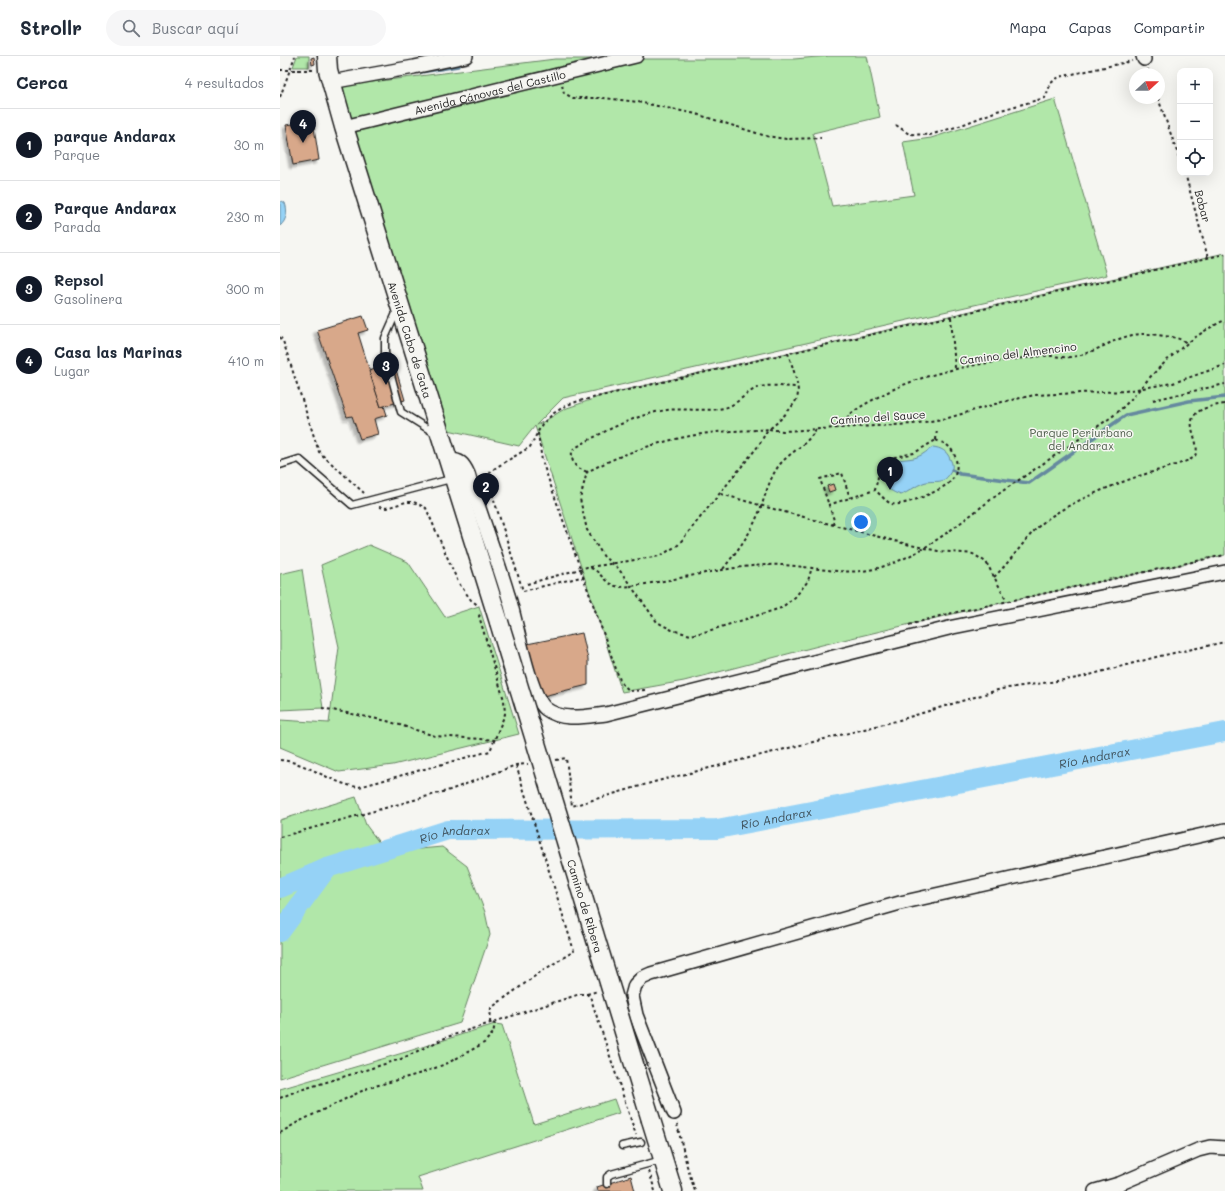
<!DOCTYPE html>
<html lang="es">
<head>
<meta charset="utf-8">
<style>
	:root { --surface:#fff; --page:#f6f6f7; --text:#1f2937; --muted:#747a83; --line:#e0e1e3; --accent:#111827 }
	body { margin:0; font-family:Mali,sans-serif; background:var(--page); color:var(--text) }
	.controls { position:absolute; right:12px; top:12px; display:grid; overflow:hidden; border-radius:8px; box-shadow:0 4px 16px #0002 }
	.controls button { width:36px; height:36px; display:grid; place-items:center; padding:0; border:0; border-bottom:1px solid var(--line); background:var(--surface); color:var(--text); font:20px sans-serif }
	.compass { position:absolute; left:849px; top:12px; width:36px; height:36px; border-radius:50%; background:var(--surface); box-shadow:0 4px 16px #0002; rotate:69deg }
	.you { position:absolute; left:581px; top:466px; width:14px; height:14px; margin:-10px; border:3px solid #fff; border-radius:50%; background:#1a73e8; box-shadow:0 0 0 6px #1a73e833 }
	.badge { display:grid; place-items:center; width:26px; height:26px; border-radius:50%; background:var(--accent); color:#fff; font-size:13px; font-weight:700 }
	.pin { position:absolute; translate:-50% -33px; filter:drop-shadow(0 1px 2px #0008) }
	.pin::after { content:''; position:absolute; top:21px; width:14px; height:12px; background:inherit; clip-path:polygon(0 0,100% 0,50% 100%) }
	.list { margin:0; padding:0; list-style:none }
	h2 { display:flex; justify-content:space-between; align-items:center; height:52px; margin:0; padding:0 16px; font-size:17px }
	h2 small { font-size:13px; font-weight:400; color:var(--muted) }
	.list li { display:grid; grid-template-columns:26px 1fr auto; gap:12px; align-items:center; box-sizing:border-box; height:72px; padding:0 16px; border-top:1px solid var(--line) }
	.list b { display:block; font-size:15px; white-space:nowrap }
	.list p { margin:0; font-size:13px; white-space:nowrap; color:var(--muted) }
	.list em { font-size:13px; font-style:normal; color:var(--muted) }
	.icon { flex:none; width:22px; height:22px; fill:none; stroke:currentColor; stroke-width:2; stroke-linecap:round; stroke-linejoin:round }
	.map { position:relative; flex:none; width:945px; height:1135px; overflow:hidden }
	header { display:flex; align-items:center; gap:24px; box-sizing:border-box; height:56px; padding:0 20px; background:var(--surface); border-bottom:1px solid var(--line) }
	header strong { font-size:19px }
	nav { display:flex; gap:22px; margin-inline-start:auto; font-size:14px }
	.search { width:280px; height:36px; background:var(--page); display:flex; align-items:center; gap:10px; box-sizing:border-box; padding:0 14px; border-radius:22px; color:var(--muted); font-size:15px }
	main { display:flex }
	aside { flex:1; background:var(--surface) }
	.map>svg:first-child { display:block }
	.green { fill:#b1e7a9; stroke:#668262 }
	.water { fill:#95d2f6; stroke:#65899f }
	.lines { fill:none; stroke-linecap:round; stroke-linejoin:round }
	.stream { stroke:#65899f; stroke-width:3.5 }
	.river { stroke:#95d2f6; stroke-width:20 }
	.building { fill:#d8a88a; stroke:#1c1c1c; filter:url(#shadow) }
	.lane-casing { stroke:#1c1c1c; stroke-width:9 }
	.street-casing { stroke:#1c1c1c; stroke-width:16 }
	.secondary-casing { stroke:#1c1c1c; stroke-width:21 }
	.path { stroke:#1c1c1c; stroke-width:2; stroke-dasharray:3 3; stroke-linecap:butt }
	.lane { stroke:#f6f6f2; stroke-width:6 }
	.street { stroke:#f6f6f2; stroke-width:13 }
	.secondary { stroke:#f6f6f2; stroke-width:18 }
	.secondary-bridge-casing { stroke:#1c1c1c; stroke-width:21; stroke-linecap:butt }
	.secondary-bridge { stroke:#f6f6f2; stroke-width:18 }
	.labels { text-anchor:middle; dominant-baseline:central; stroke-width:3; stroke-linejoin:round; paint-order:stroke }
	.street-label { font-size:11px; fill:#1c1c1c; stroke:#f6f6f2 }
	.park-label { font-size:11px; fill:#495946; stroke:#f6f6f2 }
	.water-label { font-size:12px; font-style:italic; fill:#40535d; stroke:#f6f6f2 }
</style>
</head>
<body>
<header>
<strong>Strollr</strong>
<div class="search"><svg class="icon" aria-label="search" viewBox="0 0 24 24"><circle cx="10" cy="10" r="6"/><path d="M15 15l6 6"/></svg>Buscar aquí</div>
<nav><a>Mapa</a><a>Capas</a><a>Compartir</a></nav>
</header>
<main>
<aside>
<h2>Cerca<small>4 resultados</small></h2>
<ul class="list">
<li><span class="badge">1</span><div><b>parque Andarax</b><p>Parque</p></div><em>30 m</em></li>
<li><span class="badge">2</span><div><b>Parque Andarax</b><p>Parada</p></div><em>230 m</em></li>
<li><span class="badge">3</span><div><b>Repsol</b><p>Gasolinera</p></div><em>300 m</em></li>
<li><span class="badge">4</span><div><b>Casa las Marinas</b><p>Lugar</p></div><em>410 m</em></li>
</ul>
</aside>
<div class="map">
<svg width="945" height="1135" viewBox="0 0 945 1135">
	<defs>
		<filter id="shadow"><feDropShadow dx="-3.5" dy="3.5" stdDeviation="1" flood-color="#0004"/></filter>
	</defs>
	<rect width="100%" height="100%" fill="#f6f6f2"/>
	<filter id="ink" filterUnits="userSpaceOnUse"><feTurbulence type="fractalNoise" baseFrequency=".025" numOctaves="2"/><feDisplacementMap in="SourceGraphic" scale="8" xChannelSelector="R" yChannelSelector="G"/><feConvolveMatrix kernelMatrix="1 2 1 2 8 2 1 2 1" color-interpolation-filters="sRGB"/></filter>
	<g filter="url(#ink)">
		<g class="green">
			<path d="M17,0H29V11H13Z"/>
			<path d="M549,0H587L600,61L533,77L552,150L634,139L623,86L651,82L775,43L827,219L283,342L256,369C268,365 277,356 287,352C299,348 311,344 323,339L945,197V499L715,548L542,589L404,625L342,636L255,370L239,390L164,373L60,30L275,3H514Z"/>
			<path d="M89,489L128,506L165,561L199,550L239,678L113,709L59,716L0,691V664L49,667L59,591L41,509Z"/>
			<path d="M22,513L43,652L0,654V518Z"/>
			<path d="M76,741L86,769L106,796L162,791L187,810L205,856L210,879L180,967L0,1022V764Z"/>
			<path d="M215,968L222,969L254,1068L334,1043L339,1057L138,1121L143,1135H0V1033L126,996Z"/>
		</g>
		<g class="water">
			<path d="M2,145L5,147C8,155 7,164 0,170V146Z"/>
			<path d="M653,391C661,392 667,395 670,403C673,408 673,412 670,417C663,430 654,423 643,427C635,430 629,436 621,439C612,436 606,433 604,423C599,398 625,406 637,401C643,399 648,394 653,391Z"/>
		</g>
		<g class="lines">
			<g class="stream">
				<path d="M141,16L178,10"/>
				<path d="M672,414L680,418L749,427L846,359L909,345L945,341"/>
			</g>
			<g class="river">
				<path id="s1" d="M0,832L47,812L168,774L437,773L945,676"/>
				<path d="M0,876L47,812"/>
			</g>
		</g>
		<g class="building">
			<path d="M34,1L35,8L32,9L31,2Z"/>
			<path d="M33,65L39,104L13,109L6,69Z"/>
			<path d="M83,260L88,274L78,277L101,351L104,350L107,359L94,363L98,378L80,383L72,360L67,361L37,274Z"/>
			<path d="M114,307L125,344L101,351L89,315Z"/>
			<path d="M553,428L555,434L549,436L547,430Z"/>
			<path d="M302,577L308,603V629L263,640L250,604L247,588Z"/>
			<path d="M351,1120L355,1135H318L317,1131Z"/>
		</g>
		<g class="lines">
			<g class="lane-casing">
				<g id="lane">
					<path d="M117,255L105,282V297L121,356L156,378"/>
					<path d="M0,409L19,403L72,449L167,424L169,420"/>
					<path d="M342,1090L361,1086"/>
					<path d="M327,1128V1121L331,1118L382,1104"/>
				</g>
			</g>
			<g class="street-casing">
				<g id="street">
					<path d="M863,0L864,3"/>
					<path d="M51,26L134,11L186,0"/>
					<path id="s2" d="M64,71L356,0"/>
					<path d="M169,404C180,404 183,407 188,418C200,459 216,498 228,539C236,562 249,640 266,653C283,666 307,660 326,658L673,571L945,516"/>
					<path d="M394,1057L356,959L352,940L355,929L362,922L371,918L620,847L945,774"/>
					<path d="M815,1135L839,1128L918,1094L930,1091L945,1092"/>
				</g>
			</g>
			<g class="secondary-casing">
				<g id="secondary">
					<path id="s3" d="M47,0L48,14L64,71L219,566"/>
					<path d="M371,1064L393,1135"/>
				</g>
			</g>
			<g class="path">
				<path d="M868,13L869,18"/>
				<path d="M0,14H35"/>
				<path d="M282,29L284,37L293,42H324L358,46L416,58L486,80L506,83L541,82"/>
				<path d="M0,41L15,0"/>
				<path d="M878,42L900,104"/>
				<path d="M616,69L629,78L650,79L679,70L717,55L765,42L771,27L779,21L852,5"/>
				<path d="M905,117L928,202"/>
				<path d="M671,261L675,312"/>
				<path d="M0,281L3,285L39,396L84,437"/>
				<path d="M508,297C511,307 521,332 517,342C515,349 496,369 489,373C485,374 445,375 437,376C392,381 346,395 307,416L300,443L307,474L324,501L338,512L377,566L392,574L411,579L428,575L501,552L515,541L528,525L532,511"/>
				<path d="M873,344L945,328"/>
				<path d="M560,372C568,357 577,353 591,345C643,314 702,307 762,300C772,299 782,302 792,301C829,294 840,271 884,280C893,281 900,282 907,287"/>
				<path d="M258,377L262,405L341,627L350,635L367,634"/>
				<path d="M656,384C659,386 665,387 667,389C678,398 680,415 671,425C663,434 623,451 612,448C606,446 600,438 595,434L599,417L606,403L634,397Z"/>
				<path d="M656,384L657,372"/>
				<path d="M307,416C295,411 291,408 292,394C318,378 356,358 387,354C406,352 425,356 444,352C458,349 467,334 481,331C492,328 505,331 517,331"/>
				<path d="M441,438L497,454L626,488L658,495L693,498L706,506L726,543"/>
				<path d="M548,449L595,434"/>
				<path d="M99,451L106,452L126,446H134L146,452L178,526L191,544L199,550"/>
				<path d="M553,469L554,464L540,423L562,417L570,442"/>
				<path d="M310,511L380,500L398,489L479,389L488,373L503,375L633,368L668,362L722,346L755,339L845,335L893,327L945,309"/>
				<path d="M443,513C456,496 469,480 477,461C485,444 488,422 501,407C512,395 528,388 536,373"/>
				<path d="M714,521C729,507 740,490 754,475C776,451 826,432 856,421C867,417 908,407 914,401C927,385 885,355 945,348"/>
				<path d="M304,523L301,521L243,535L209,428L210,417L212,414L250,391L262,368L274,357L287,349L299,345L945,198"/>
				<path d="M247,528L307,511C323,514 321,528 340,531C390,527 437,511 487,509C523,507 559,521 594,513C645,501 685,461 727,432C761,409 795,386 830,362C847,350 859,333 873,318C895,296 917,277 945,264"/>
				<path d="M629,569L663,559L945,499"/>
				<path d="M42,652L107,665L155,680L216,684"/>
				<path d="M0,704C28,706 50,728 79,731L210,695L225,658L224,644L199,560L201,557"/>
				<path d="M276,704L286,702L292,750L374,726L616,665L721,633L798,622L880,600L945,586"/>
				<path d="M0,781L170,734L236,709L248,708"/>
				<path d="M307,938L318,935"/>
				<path d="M0,1042L14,1036L121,1003L167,981L300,938H307L311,943L356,1079"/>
				<path d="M397,1068L407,1110L415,1135"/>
				<path d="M0,1077L18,1066L88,1032L142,1017L168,1007L204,987L213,977L215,968L210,966L211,952L262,915L294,895L236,709"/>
				<path d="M369,1115L375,1135"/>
			</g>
			<use href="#lane" class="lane"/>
			<use href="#street" class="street"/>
			<use href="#secondary" class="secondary"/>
			<g class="secondary-bridge-casing">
				<g id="secondary-bridge">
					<path id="s4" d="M219,566L371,1064"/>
				</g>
			</g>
			<use href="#secondary-bridge" class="secondary-bridge"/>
		</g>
	</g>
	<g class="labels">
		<g class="street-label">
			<text stroke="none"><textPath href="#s2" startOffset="150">Avenida Cánovas del Castillo</textPath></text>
			<text transform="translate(923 150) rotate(75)">Bobar</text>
			<text stroke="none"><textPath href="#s3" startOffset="296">Avenida Cabo de Gata</textPath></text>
			<text transform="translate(738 297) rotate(-7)">Camino del Almencino</text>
			<text transform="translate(598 361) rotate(-4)">Camino del Sauce</text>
			<text stroke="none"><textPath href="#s4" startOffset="297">Camino de Ribera</textPath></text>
		</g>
		<g class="park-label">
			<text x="801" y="376">Parque Periurbano<tspan x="801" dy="13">del Andarax</tspan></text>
		</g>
		<g class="water-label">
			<text stroke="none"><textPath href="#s1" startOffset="831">Río Andarax</textPath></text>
			<text stroke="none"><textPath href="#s1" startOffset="507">Río Andarax</textPath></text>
			<text stroke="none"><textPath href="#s1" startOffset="184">Río Andarax</textPath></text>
		</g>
	</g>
</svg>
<div class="controls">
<button>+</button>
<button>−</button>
<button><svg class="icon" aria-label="locate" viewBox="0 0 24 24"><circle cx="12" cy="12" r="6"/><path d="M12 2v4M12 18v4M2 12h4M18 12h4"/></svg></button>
</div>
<svg class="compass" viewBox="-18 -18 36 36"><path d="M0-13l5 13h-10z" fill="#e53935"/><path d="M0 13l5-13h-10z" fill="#747a83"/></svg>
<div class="you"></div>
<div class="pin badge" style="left:610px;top:434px">1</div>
<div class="pin badge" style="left:206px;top:450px">2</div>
<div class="pin badge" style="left:106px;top:329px">3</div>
<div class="pin badge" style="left:23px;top:87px">4</div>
</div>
</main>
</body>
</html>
